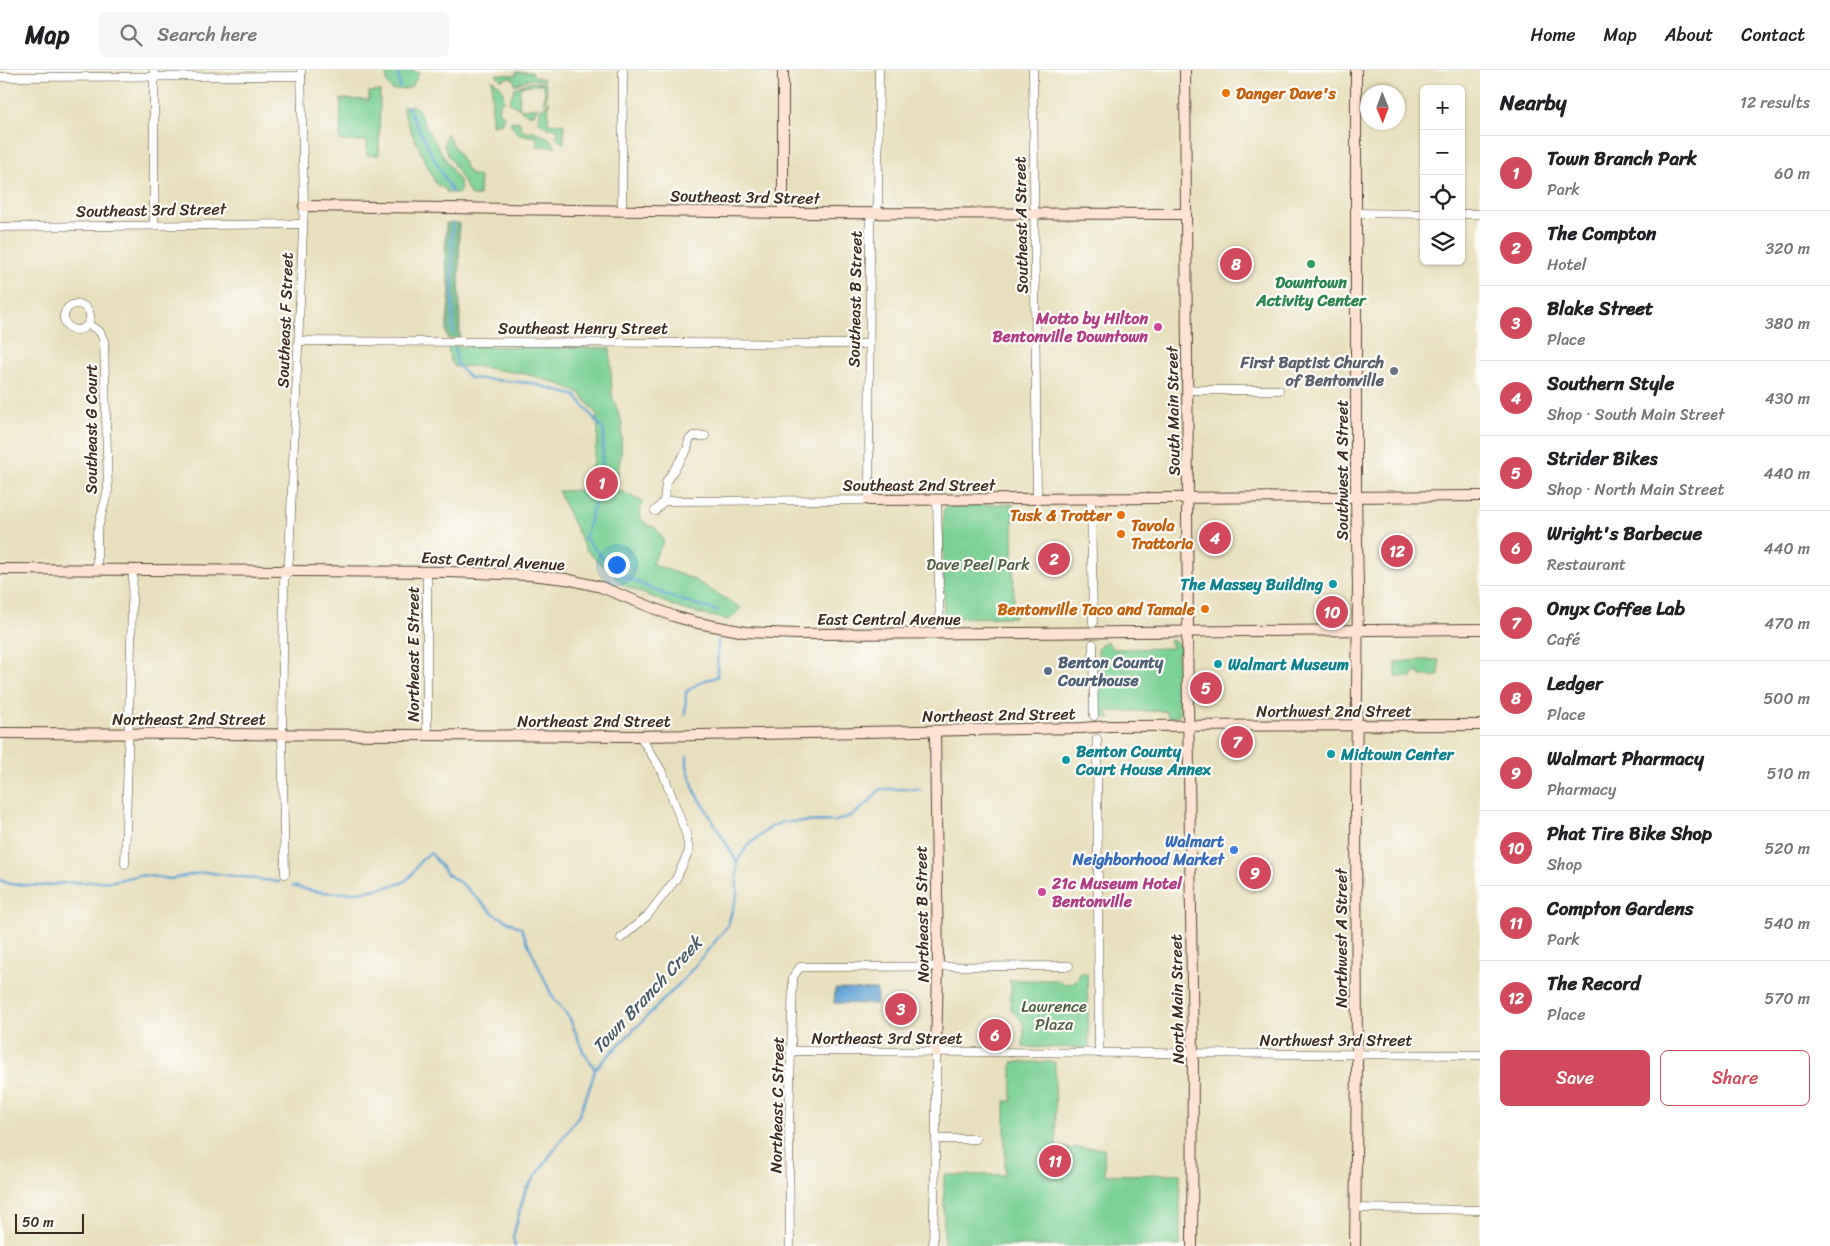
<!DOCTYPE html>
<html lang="en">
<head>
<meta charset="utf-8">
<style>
	:root { --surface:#fff; --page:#f6f6f6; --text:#202124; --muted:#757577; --line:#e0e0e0; --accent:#d1495b }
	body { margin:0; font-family:Sriracha,sans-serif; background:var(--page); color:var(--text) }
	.controls { position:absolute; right:15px; top:15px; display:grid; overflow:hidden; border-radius:8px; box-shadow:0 1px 4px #0004 }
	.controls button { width:45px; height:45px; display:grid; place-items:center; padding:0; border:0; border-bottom:1px solid var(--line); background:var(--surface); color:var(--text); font:25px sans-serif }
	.compass { position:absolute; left:1360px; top:15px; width:45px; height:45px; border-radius:50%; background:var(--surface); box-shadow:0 1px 4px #0004; rotate:179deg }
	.scale { position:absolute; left:15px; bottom:12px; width:69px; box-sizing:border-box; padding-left:5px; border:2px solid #3b2a1e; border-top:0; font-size:14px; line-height:18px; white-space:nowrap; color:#3b2a1e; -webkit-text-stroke:4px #fdfcf7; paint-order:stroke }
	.you { position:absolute; left:616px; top:494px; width:18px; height:18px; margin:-12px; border:4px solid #fff; border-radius:50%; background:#1a73e8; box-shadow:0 0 0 8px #1a73e833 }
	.badge { display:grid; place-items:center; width:32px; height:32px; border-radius:50%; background:var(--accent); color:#fff; font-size:16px; font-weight:700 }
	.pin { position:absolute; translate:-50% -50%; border:2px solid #fff; box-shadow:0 1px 5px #0006 }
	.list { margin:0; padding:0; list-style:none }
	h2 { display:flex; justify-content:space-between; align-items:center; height:65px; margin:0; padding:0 20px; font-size:21px }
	h2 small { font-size:16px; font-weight:400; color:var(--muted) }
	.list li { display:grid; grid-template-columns:32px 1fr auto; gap:15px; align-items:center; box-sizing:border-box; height:75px; padding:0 20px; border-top:1px solid var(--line) }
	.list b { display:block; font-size:19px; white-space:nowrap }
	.list p { margin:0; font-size:16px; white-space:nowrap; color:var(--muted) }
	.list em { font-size:16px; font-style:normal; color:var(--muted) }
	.actions { display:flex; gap:10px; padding:15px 20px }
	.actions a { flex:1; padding:11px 0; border:1px solid var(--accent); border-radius:8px; text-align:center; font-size:18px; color:var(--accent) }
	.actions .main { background:var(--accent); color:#fff }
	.icon { flex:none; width:28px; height:28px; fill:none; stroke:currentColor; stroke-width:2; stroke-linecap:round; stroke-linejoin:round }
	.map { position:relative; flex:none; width:1480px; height:1176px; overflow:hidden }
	header { display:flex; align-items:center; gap:30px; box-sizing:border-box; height:70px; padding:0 25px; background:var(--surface); border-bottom:1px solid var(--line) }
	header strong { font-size:24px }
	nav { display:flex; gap:28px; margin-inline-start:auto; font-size:18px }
	.search { width:350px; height:45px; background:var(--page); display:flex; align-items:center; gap:12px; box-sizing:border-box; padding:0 18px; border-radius:8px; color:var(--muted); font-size:19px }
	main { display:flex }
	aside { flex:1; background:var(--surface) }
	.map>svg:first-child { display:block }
	.green { fill:#7cd194; stroke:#5c7e59 }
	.forest { fill:#65b37e; stroke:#506e4e }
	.water { fill:#5fa3d4; stroke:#4d6679 }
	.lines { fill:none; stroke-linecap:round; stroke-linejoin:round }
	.stream { stroke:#5fa3d4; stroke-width:2.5 }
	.street-casing { stroke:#554536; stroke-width:9 }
	.secondary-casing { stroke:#554536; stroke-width:12 }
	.street { stroke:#fff; stroke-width:8 }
	.secondary { stroke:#fee3d2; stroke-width:10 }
	.food-dot { fill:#e8710a; stroke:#fdfcf7; stroke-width:2 }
	.leisure-dot { fill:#2e9e5b; stroke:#fdfcf7; stroke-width:2 }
	.hotel-dot { fill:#d1479c; stroke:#fdfcf7; stroke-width:2 }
	.worship-dot { fill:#6b7280; stroke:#fdfcf7; stroke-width:2 }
	.culture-dot { fill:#0f9aa8; stroke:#fdfcf7; stroke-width:2 }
	.service-dot { fill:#5c6f8a; stroke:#fdfcf7; stroke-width:2 }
	.shop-dot { fill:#3f7fe0; stroke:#fdfcf7; stroke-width:2 }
	.labels { text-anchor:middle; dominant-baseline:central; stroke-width:4.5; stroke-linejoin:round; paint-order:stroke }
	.food-label { font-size:16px; font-weight:bold; fill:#c56008; stroke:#fdfcf7; text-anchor:start }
	.street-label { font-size:16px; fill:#3b2a1e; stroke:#fdfcf7 }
	.leisure-label { font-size:16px; font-weight:bold; fill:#27864d; stroke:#fdfcf7 }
	.hotel-label { font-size:16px; font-weight:bold; fill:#b23c85; stroke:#fdfcf7; text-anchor:end }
	.worship-label { font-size:16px; font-weight:bold; fill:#5b616d; stroke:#fdfcf7; text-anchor:end }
	.park-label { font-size:16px; fill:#4e5c41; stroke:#fdfcf7 }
	.culture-label { font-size:16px; font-weight:bold; fill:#0d838f; stroke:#fdfcf7; text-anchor:start }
	.service-label { font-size:16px; font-weight:bold; fill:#4e5e75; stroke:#fdfcf7; text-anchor:start }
	.shop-label { font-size:16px; font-weight:bold; fill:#366cbe; stroke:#fdfcf7; text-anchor:end }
	.water-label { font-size:18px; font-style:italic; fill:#495a67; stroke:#fdfcf7 }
</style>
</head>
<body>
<header>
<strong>Map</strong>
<div class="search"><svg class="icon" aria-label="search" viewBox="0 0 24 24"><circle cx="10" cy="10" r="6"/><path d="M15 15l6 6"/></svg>Search here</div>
<nav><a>Home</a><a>Map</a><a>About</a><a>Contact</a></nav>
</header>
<main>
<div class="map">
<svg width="1480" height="1176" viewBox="0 0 1480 1176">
	<rect width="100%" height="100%" fill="#fdfcf7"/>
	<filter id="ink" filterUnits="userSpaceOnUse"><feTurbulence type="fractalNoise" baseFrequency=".02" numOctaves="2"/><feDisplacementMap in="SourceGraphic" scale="10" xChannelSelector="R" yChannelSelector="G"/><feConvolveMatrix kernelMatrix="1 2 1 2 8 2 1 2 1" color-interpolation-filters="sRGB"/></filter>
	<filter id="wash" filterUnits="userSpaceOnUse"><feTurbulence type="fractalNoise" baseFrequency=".0096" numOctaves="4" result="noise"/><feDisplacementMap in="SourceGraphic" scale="20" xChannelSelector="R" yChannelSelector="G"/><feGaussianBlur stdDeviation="1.12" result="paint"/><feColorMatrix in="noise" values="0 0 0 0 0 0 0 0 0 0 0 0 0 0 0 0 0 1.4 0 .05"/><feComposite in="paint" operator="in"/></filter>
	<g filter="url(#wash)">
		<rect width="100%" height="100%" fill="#e8e0bc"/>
		<g class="green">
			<path d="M386,0H413L419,3C412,20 410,19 392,20L387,13Z"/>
			<path d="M516,2H532L534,6L544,9L543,11L529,9L515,15L514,9L509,7L501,10L496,4L516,5Z"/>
			<path d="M492,9L502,18L504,31L500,33L498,41L504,45L502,53L492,55Z"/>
			<path d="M529,12L545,13C548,21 547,28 543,36L545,20L542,14L522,16L520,18L519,36L523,39L538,37L534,44H527L509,32L515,18Z"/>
			<path d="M380,21L379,85H367V71H340L341,29L369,30V22Z"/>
			<path d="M549,30L548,53L564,54V74L556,68L559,60L552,57L549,59L538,51L541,38H545Z"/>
			<path d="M412,35L418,39L427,59L460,113L461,119L459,123H447L445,119L436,114L410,59L403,40V37Z"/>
			<path d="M511,51L520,52V57L527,63L532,60L550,69L556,77L537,76V67L518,64L511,55Z"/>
			<path d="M446,63L470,104L480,107L479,126H471L444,77Z"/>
			<path d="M448,276L610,278L612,325L622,353L621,385L615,418L643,432L640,438L641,449L649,456L655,457L664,471L652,494L693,509L741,538L729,550L684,540L623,515L586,480L558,421L587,420L598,367L597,345L580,323L559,314L526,304L471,296L455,297L450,290Z"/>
			<path d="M1013,434L1014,547L944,548L943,441L947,435Z"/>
			<path d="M1171,570C1177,572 1181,575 1181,582L1177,583L1178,603L1181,605V616H1178V637L1181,638L1179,645L1169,648L1165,641H1106L1110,649L1101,646L1098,640V580L1100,575L1107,571L1113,579L1173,578L1169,571Z"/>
			<path d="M1421,590H1439V606H1421L1420,603H1413V607H1396V592Z"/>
			<path d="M1080,903H1087L1089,978L1023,977C1023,969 1026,957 1021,950C1017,945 1013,944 1011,938C1010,928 1013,919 1009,910H1057C1067,917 1076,914 1080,903Z"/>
			<path d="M1012,992H1055L1056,1078H1104L1105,1105L1180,1104V1176H944V1105H1005V1031H1012Z"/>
		</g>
		<path class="forest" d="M446,153H459L460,268L448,269L446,263L450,220L445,191Z"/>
		<path class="water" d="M835,919L877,920V934L834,933Z"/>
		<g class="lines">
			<g class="stream">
				<path d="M397,0L400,17"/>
				<path d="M408,36L414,50L452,122"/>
				<path d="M452,153L453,263"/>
				<path d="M455,278L457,295L470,308L531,313L576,326L604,361L601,408L585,468L616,503L671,527L717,541"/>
				<path d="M685,645L686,622L702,611L717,607L718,571"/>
				<path d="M737,792L747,776L771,757L783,752L836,751L853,745L869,732L880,719H921"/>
				<path d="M0,810L10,814L42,816L65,813L113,811L141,805L171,809L204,802L279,812"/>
				<path d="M293,816C324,826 359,824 390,816C395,815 401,814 405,811C417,803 415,791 431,783L446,803L463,815L494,844L521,858L552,926L570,949L583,981L595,999"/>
				<path d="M515,1176L513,1167L525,1121L579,1045L591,1014L595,999L684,909L727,857L737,826V792L694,719L687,696V686"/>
			</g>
		</g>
	</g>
	<g filter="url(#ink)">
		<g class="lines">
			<g class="street-casing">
				<g id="street">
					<path d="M1033,0L1037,429"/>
					<path d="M0,7L301,6"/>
					<path d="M622,140L623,0"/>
					<path d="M1356,143L1424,144"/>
					<path d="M1461,144H1480"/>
					<path d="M154,155V0"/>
					<path d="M0,157L303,154"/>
					<circle cx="77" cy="247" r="13"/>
					<path d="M88,254L100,262L104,271L108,420L97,462V499"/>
					<path d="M299,271L868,274"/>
					<path d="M1187,320H1279"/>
					<path d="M1091,429L1093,553"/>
					<path d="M937,430L940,564"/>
					<path d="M664,431L666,412L687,380L689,370L693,366H705"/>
					<path d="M655,441L664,431L869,430L870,151L878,135L879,0"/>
					<path d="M1093,574L1094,646"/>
					<path d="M427,666V502"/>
					<path d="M1097,669L1099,983"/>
					<path d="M125,794L133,500"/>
					<path d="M285,804L282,665L284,511L289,489L304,136L301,0"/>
					<path d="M621,868L647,846L676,809L689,781L686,764L663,703L640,666"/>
					<path d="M792,981L1480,985"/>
					<path d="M936,1069H976"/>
					<path d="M1355,1138L1480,1140"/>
					<path d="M790,1176L789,1057L793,907L800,897L1069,896"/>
					<path d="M933,1176L936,1055V982"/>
				</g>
			</g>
			<g class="secondary-casing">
				<g id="secondary">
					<path d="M1185,0L1188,428L1187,440L1188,554L1187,562L1193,984L1192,1176"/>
					<path d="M304,136L783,143L1186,144"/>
					<path d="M783,143V0"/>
					<path d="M869,430L1480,426"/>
					<path d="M0,499L449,502L530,505L566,509L601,517L673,546L698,553L745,562L799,564L1020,563L1480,559"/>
					<path d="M935,661L938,897L936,982"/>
					<path d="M0,663L640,666L1082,658L1109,656L1480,655"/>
					<path d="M1355,1176L1357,995L1356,736L1358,514L1356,427V0"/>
				</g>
			</g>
			<use href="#street" class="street"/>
			<use href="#secondary" class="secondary"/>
		</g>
	</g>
	<g class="food-dot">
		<circle cx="1226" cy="23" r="5"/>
		<circle cx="1121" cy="445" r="5"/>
		<circle cx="1121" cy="464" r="5"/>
		<circle cx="1205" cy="539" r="5"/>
	</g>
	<circle class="leisure-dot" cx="1311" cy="194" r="5"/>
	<g class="hotel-dot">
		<circle cx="1158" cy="257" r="5"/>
		<circle cx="1042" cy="822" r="5"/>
	</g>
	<circle class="worship-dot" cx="1394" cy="301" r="5"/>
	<g class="culture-dot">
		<circle cx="1333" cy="514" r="5"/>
		<circle cx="1218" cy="594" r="5"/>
		<circle cx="1331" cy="684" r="5"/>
		<circle cx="1066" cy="690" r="5"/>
	</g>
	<circle class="service-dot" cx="1048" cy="601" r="5"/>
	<circle class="shop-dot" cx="1234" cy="780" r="5"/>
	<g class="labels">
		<g class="food-label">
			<text x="1236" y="23">Danger Dave's</text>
			<text x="1111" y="445" text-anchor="end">Tusk &amp; Trotter</text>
			<text x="1131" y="455">Tavola<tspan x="1131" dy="18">Trattoria</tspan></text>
			<text x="1195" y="539" text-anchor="end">Bentonville Taco and Tamale</text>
		</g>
		<g class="street-label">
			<text transform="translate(745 127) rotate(1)">Southeast 3rd Street</text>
			<text transform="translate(151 140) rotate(-1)">Southeast 3rd Street</text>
			<text transform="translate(1021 155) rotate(-91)">Southeast A Street</text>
			<text transform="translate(855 229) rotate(-89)">Southeast B Street</text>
			<text transform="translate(285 250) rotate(-88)">Southeast F Street</text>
			<text x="583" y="258">Southeast Henry Street</text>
			<text transform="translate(1173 341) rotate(-91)">South Main Street</text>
			<text transform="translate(91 359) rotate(-90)">Southeast G Court</text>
			<text transform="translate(1342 400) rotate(-90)">Southwest A Street</text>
			<text x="919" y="415">Southeast 2nd Street</text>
			<text transform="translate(493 491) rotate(3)">East Central Avenue</text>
			<text x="889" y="549">East Central Avenue</text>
			<text transform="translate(413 584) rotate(-90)">Northeast E Street</text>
			<text x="1334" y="641">Northwest 2nd Street</text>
			<text transform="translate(999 645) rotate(-1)">Northeast 2nd Street</text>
			<text x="189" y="649">Northeast 2nd Street</text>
			<text x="594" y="651">Northeast 2nd Street</text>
			<text transform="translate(922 844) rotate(-91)">Northeast B Street</text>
			<text transform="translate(1341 868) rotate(-90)">Northwest A Street</text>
			<text transform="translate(1177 929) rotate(-91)">North Main Street</text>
			<text x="887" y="968">Northeast 3rd Street</text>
			<text x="1336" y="970">Northwest 3rd Street</text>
			<text transform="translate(777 1035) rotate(-89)">Northeast C Street</text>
		</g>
		<g class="leisure-label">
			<text x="1311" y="212">Downtown<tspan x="1311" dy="18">Activity Center</tspan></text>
		</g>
		<g class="hotel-label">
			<text x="1148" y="248">Motto by Hilton<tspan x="1148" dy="18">Bentonville Downtown</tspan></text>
			<text x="1052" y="813" text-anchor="start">21c Museum Hotel<tspan x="1052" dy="18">Bentonville</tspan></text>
		</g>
		<g class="worship-label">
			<text x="1384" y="292">First Baptist Church<tspan x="1384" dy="18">of Bentonville</tspan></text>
		</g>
		<g class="park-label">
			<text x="978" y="494">Dave Peel Park</text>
			<text x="1054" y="936">Lawrence<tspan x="1054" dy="18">Plaza</tspan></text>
		</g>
		<g class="culture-label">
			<text x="1323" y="514" text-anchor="end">The Massey Building</text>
			<text x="1228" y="594">Walmart Museum</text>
			<text x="1076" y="681">Benton County<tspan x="1076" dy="18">Court House Annex</tspan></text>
			<text x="1341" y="684">Midtown Center</text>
		</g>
		<g class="service-label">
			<text x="1058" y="592">Benton County<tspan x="1058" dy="18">Courthouse</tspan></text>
		</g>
		<g class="shop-label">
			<text x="1224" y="771">Walmart<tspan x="1224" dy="18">Neighborhood Market</tspan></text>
		</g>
		<g class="water-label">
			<text transform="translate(647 925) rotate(-47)">Town Branch Creek</text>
		</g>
	</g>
</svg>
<div class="controls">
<button>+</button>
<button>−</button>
<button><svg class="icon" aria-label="locate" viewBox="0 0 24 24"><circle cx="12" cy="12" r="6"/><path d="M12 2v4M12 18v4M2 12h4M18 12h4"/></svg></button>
<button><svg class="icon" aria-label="layers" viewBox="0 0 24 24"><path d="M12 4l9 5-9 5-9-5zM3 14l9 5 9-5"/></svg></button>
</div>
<svg class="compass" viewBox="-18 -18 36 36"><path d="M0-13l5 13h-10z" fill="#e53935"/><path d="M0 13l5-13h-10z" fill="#757577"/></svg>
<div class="scale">50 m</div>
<div class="you"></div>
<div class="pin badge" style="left:602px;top:413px">1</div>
<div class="pin badge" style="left:1054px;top:489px">2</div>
<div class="pin badge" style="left:901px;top:939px">3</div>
<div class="pin badge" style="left:1215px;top:468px">4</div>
<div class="pin badge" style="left:1206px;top:618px">5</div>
<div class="pin badge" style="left:995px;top:965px">6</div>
<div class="pin badge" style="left:1237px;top:672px">7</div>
<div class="pin badge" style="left:1236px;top:194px">8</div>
<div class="pin badge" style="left:1255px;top:803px">9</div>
<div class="pin badge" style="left:1332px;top:542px">10</div>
<div class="pin badge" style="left:1055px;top:1091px">11</div>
<div class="pin badge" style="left:1397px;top:481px">12</div>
</div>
<aside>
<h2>Nearby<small>12 results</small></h2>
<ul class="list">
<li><span class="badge">1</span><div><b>Town Branch Park</b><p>Park</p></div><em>60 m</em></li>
<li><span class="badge">2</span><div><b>The Compton</b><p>Hotel</p></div><em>320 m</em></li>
<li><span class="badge">3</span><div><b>Blake Street</b><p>Place</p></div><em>380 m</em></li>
<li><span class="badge">4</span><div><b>Southern Style</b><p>Shop · South Main Street</p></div><em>430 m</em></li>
<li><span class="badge">5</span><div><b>Strider Bikes</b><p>Shop · North Main Street</p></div><em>440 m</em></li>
<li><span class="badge">6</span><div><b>Wright's Barbecue</b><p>Restaurant</p></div><em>440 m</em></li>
<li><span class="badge">7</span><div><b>Onyx Coffee Lab</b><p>Café</p></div><em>470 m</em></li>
<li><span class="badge">8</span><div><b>Ledger</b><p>Place</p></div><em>500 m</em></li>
<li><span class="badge">9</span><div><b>Walmart Pharmacy</b><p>Pharmacy</p></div><em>510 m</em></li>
<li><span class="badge">10</span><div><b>Phat Tire Bike Shop</b><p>Shop</p></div><em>520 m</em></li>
<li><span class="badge">11</span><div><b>Compton Gardens</b><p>Park</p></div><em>540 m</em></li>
<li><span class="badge">12</span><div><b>The Record</b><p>Place</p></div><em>570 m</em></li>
</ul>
<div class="actions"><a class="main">Save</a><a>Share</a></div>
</aside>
</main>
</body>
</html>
